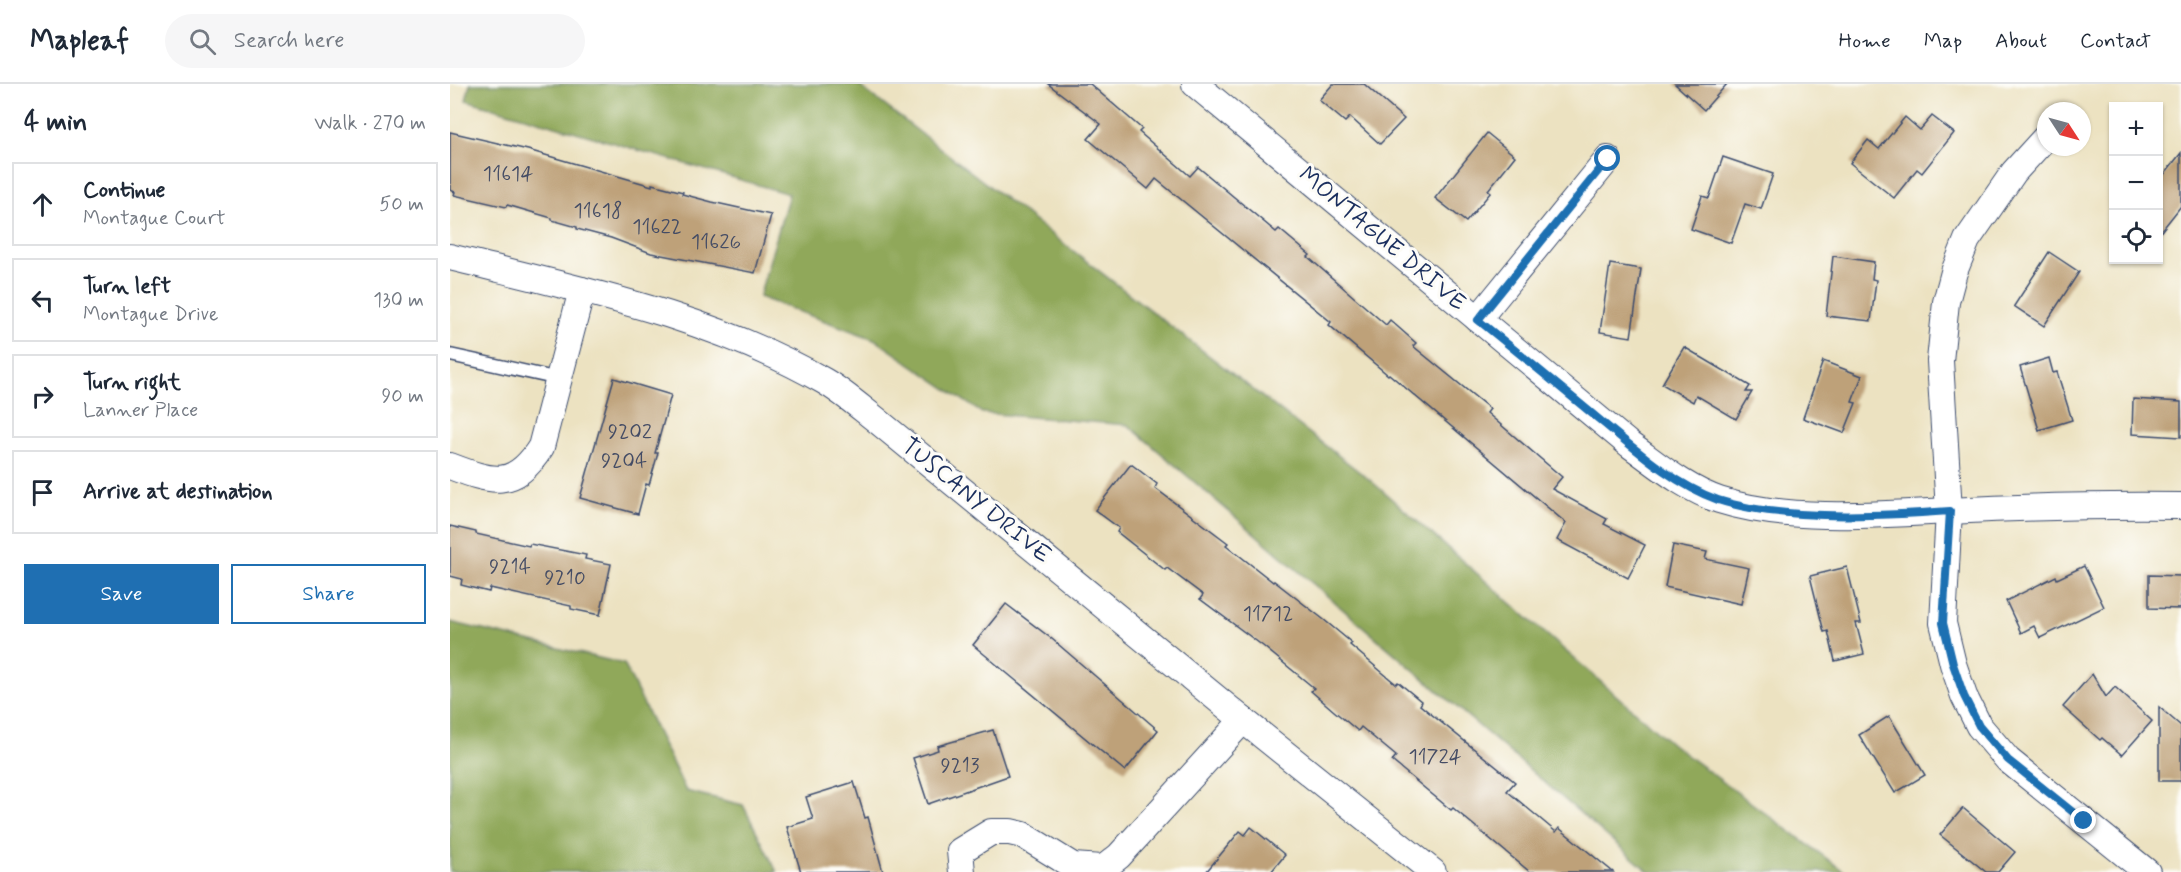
<!DOCTYPE html>
<html lang="en">
<head>
<meta charset="utf-8">
<style>
	:root { --surface:#fff; --page:#f6f6f7; --text:#1f2937; --muted:#747a83; --line:#e0e1e3; --accent:#1f6fb2 }
	body { margin:0; font-family:Mynerve,sans-serif; background:var(--page); color:var(--text) }
	.controls { position:absolute; right:18px; top:18px; display:grid; overflow:hidden; border-radius:0px; box-shadow:0 2px 4px #0004 }
	.controls button { width:54px; height:54px; display:grid; place-items:center; padding:0; border:0; border-bottom:2px solid var(--line); background:var(--surface); color:var(--text); font:30px sans-serif }
	.compass { position:absolute; left:1587px; top:18px; width:54px; height:54px; border-radius:50%; background:var(--surface); box-shadow:0 2px 4px #0004; rotate:126deg }
	.stop { position:absolute; width:18px; height:18px; margin:-14px; border:4px solid #1f6fb2; border-radius:50%; background:#fff }
	.stop.end { background:#1f6fb2; border-color:#fff; box-shadow:0 2px 6px #0008 }
	.list { margin:0; padding:0; list-style:none }
	h2 { display:flex; justify-content:space-between; align-items:center; height:78px; margin:0; padding:0 24px; font-size:26px }
	h2 small { font-size:20px; font-weight:400; color:var(--muted) }
	.list li { display:grid; grid-template-columns:39px 1fr auto; gap:18px; align-items:center; box-sizing:border-box; height:84px; margin:0 12px 12px; padding:0 12px; border:2px solid var(--line); border-radius:0px }
	.list b { display:block; font-size:22px; white-space:nowrap }
	.list p { margin:0; font-size:20px; white-space:nowrap; color:var(--muted) }
	.list em { font-size:20px; font-style:normal; color:var(--muted) }
	.actions { display:flex; gap:12px; padding:18px 24px }
	.actions a { flex:1; padding:14px 0; border:2px solid var(--accent); border-radius:0px; text-align:center; font-size:21px; color:var(--accent) }
	.actions .main { background:var(--accent); color:#fff }
	.icon { flex:none; width:33px; height:33px; fill:none; stroke:currentColor; stroke-width:2; stroke-linecap:round; stroke-linejoin:round }
	.map { position:relative; flex:none; width:1731px; height:788px; overflow:hidden }
	header { display:flex; align-items:center; gap:36px; box-sizing:border-box; height:84px; padding:0 30px; background:var(--surface); border-bottom:2px solid var(--line) }
	header strong { font-size:28px }
	nav { display:flex; gap:33px; margin-inline-start:auto; font-size:21px }
	.search { width:420px; height:54px; background:var(--page); display:flex; align-items:center; gap:15px; box-sizing:border-box; padding:0 21px; border-radius:33px; color:var(--muted); font-size:22px }
	main { display:flex }
	aside { flex:1; background:var(--surface) }
	.map>svg:first-child { display:block }
	.forest { fill:#90a85a; stroke:#566c5c; stroke-width:1.5 }
	.building { fill:#bea179 }
	.lines { fill:none; stroke-linecap:round; stroke-linejoin:round }
	.service-casing { stroke:#3a4a6d; stroke-width:15 }
	.minor-casing { stroke:#3a4a6d; stroke-width:28 }
	.service { stroke:#fff; stroke-width:12 }
	.minor { stroke:#fff; stroke-width:26 }
	.route { stroke:#1f6fb2; stroke-width:8 }
	.labels { text-anchor:middle; dominant-baseline:central; stroke-width:6; stroke-linejoin:round; paint-order:stroke }
	.number-label { font-size:21px; fill:#444c65 }
	.street-label { font-size:24px; fill:#1b2f5e; stroke:#fdfcf7 }
</style>
</head>
<body>
<header>
<strong>Mapleaf</strong>
<div class="search"><svg class="icon" aria-label="search" viewBox="0 0 24 24"><circle cx="10" cy="10" r="6"/><path d="M15 15l6 6"/></svg>Search here</div>
<nav><a>Home</a><a>Map</a><a>About</a><a>Contact</a></nav>
</header>
<main>
<aside>
<h2>4 min<small>Walk · 270 m</small></h2>
<ul class="list">
<li><svg class="icon" aria-label="ahead" viewBox="0 0 24 24"><path d="M12 20V5M6 11l6-6 6 6"/></svg><div><b>Continue</b><p>Montague Court</p></div><em>50 m</em></li>
<li><svg class="icon" aria-label="left" viewBox="0 0 24 24"><path d="M17 20v-9H6M10 6l-5 5 5 5"/></svg><div><b>Turn left</b><p>Montague Drive</p></div><em>130 m</em></li>
<li><svg class="icon" aria-label="right" viewBox="0 0 24 24"><path d="M7 20v-9h11M14 6l5 5-5 5"/></svg><div><b>Turn right</b><p>Lanner Place</p></div><em>90 m</em></li>
<li><svg class="icon" aria-label="arrive" viewBox="0 0 24 24"><path d="M6 21V4h12l-3 4 3 4H6"/></svg><div><b>Arrive at destination</b></div></li>
</ul>
<div class="actions"><a class="main">Save</a><a>Share</a></div>
</aside>
<div class="map">
<svg width="1731" height="788" viewBox="0 0 1731 788">
	<rect width="100%" height="100%" fill="#fdfcf7"/>
	<filter id="ink" filterUnits="userSpaceOnUse"><feTurbulence type="fractalNoise" baseFrequency=".0167" numOctaves="2"/><feDisplacementMap in="SourceGraphic" scale="12" xChannelSelector="R" yChannelSelector="G"/><feConvolveMatrix kernelMatrix="1 2 1 2 8 2 1 2 1" color-interpolation-filters="sRGB"/></filter>
	<filter id="wash" filterUnits="userSpaceOnUse"><feTurbulence type="fractalNoise" baseFrequency=".008" numOctaves="4" result="noise"/><feDisplacementMap in="SourceGraphic" scale="24" xChannelSelector="R" yChannelSelector="G"/><feGaussianBlur stdDeviation="1.35" result="paint"/><feColorMatrix in="noise" values="0 0 0 0 0 0 0 0 0 0 0 0 0 0 0 0 0 1.4 0 .05"/><feComposite in="paint" operator="in"/></filter>
	<g filter="url(#wash)">
		<rect width="100%" height="100%" fill="#ece2c1"/>
		<g class="forest">
			<path d="M20,0H407L920,396L1223,661L1395,788H1199L678,341L532,329L424,255L309,213L339,110L16,16Z"/>
			<path d="M0,538L174,580L236,707L293,721L327,788H0Z"/>
		</g>
		<g id="blocks">
			<g class="building">
				<path d="M598,0H640L692,45L689,48L740,92L748,83L826,148L829,145L860,171L858,173L936,241L940,236L966,259L963,262L1040,325L1037,329L1112,393L1102,405L1157,435L1154,440L1195,461L1178,494L1107,456L1116,439L939,290L938,291L879,241L881,238L706,95L698,105L638,55L651,40Z"/>
				<path d="M883,0H914L954,35L930,60L900,33L895,38L869,16Z"/>
				<path d="M1225,0H1277L1254,26Z"/>
				<path d="M1482,32L1504,49L1472,89L1467,85L1444,114L1400,79L1418,56L1429,65L1455,33L1470,46Z"/>
				<path d="M0,48L78,66L202,102V100L233,108L232,110L262,118L321,131L305,189L201,169L161,154L127,145V143L102,136V134L57,121L56,123L4,111L5,108L0,106Z"/>
				<path d="M1037,49L1065,72L1038,106L1041,108L1016,138L985,114Z"/>
				<path d="M1731,69V122L1708,151V98Z"/>
				<path d="M1273,73L1323,90L1311,125L1295,120L1281,159L1241,145L1252,112L1259,114Z"/>
				<path d="M1599,168L1629,188L1594,242L1564,222Z"/>
				<path d="M1383,172L1424,178L1422,195L1426,196L1421,237L1376,232Z"/>
				<path d="M1160,180L1191,185L1181,253L1150,248Z"/>
				<path d="M1234,263L1300,302L1296,308H1302L1286,335L1246,311L1243,318L1212,300Z"/>
				<path d="M1599,274L1603,289L1607,288L1622,336L1589,346L1570,283Z"/>
				<path d="M1373,277L1412,292L1402,318L1406,319L1394,349L1353,334Z"/>
				<path d="M164,294L221,311L205,369H208L199,401L196,400L188,430L130,414Z"/>
				<path d="M1683,315L1731,318V353L1682,350Z"/>
				<path d="M681,380L707,400L705,404L778,459L776,461L823,498L824,497L873,535L902,559L900,561L946,600L948,598L972,618L970,621L1065,698L1057,707L1106,748L1109,744L1163,788H1080L1003,724L1001,726L942,677L946,672L911,643L908,647L884,627L861,607L864,604L813,562L750,515L753,511L717,484L715,486L667,448L669,444L645,426Z"/>
				<path d="M0,442L26,448V450L79,462L80,460L136,471L135,475L161,480L150,531L121,525V522L40,504L39,508L11,501L12,495L0,492Z"/>
				<path d="M1223,461L1257,468L1255,475L1299,484L1291,520L1215,503Z"/>
				<path d="M1634,482L1654,523L1590,554L1584,542L1571,549L1556,517L1606,492L1607,495Z"/>
				<path d="M1397,483L1411,539H1406L1414,570L1385,577L1378,547L1374,548L1360,492Z"/>
				<path d="M1699,491L1731,492V525L1699,524Z"/>
				<path d="M556,520L602,555L708,646L675,687L523,561Z"/>
				<path d="M1642,590L1656,613L1665,603L1702,637L1672,671L1652,654L1650,656L1613,623Z"/>
				<path d="M1709,623L1731,642V697H1709Z"/>
				<path d="M1439,632L1475,691L1445,709L1409,651Z"/>
				<path d="M543,646L558,692L478,720L463,674L488,666L487,662Z"/>
				<path d="M404,698L415,734L418,733L433,788H351L337,743L363,735L356,713Z"/>
				<path d="M1513,724L1565,768L1548,788H1536L1490,751Z"/>
				<path d="M801,743L835,771L821,788H756L790,747L795,751Z"/>
			</g>
		</g>
	</g>
	<g filter="url(#ink)">
		<use href="#blocks" fill-opacity="0" stroke="#3a4a6d" stroke-width="1.5"/>
		<g class="lines">
			<g class="service-casing">
				<path id="service" d="M0,271L109,295"/>
			</g>
			<g class="minor-casing">
				<g id="minor">
					<path d="M745,0L1180,361C1208,381 1236,405 1269,416C1338,438 1427,431 1499,427C1576,423 1654,421 1731,422"/>
					<path d="M1596,53L1564,88L1517,156L1504,188L1496,218L1490,277L1499,427L1493,539L1503,580L1514,612L1529,642L1558,676L1697,788"/>
					<path d="M0,173C127,205 259,231 374,297C393,308 411,324 429,338L793,636L983,788"/>
					<path d="M1028,235L1158,75"/>
					<path d="M0,382C42,398 64,406 91,363L132,206"/>
					<path d="M512,788L510,767L541,748H560L573,751L623,782L652,784"/>
					<path d="M649,788L669,772L793,636"/>
				</g>
			</g>
			<use href="#service" class="service"/>
			<use href="#minor" class="minor"/>
		</g>
	</g>
	<g class="lines" filter="url(#ink)">
		<path class="route" d="M1158,75L1028,236C1069,269 1110,303 1151,337C1186,366 1225,401 1268,416C1332,437 1432,432 1500,427L1493,539L1503,580L1514,612L1529,642L1558,676L1634,737"/>
	</g>
	<g class="labels">
		<g class="number-label">
			<text x="58" y="90">11614</text>
			<text x="148" y="127">11618</text>
			<text x="207" y="143">11622</text>
			<text x="266" y="158">11626</text>
			<text x="180" y="348">9202</text>
			<text x="174" y="377">9204</text>
			<text x="60" y="483">9214</text>
			<text x="115" y="494">9210</text>
			<text x="818" y="530">11712</text>
			<text x="985" y="673">11724</text>
			<text x="510" y="682">9213</text>
		</g>
		<g class="street-label">
			<text transform="translate(932 155) rotate(40)">MONTAGUE DRIVE</text>
			<text transform="translate(526 417) rotate(39)">TUSCANY DRIVE</text>
		</g>
	</g>
</svg>
<div class="controls">
<button>+</button>
<button>−</button>
<button><svg class="icon" aria-label="locate" viewBox="0 0 24 24"><circle cx="12" cy="12" r="6"/><path d="M12 2v4M12 18v4M2 12h4M18 12h4"/></svg></button>
</div>
<svg class="compass" viewBox="-18 -18 36 36"><path d="M0-13l5 13h-10z" fill="#e53935"/><path d="M0 13l5-13h-10z" fill="#747a83"/></svg>
<div class="stop" style="left:1158px;top:75px"></div>
<div class="stop end" style="left:1634px;top:737px"></div>
</div>
</main>
</body>
</html>
